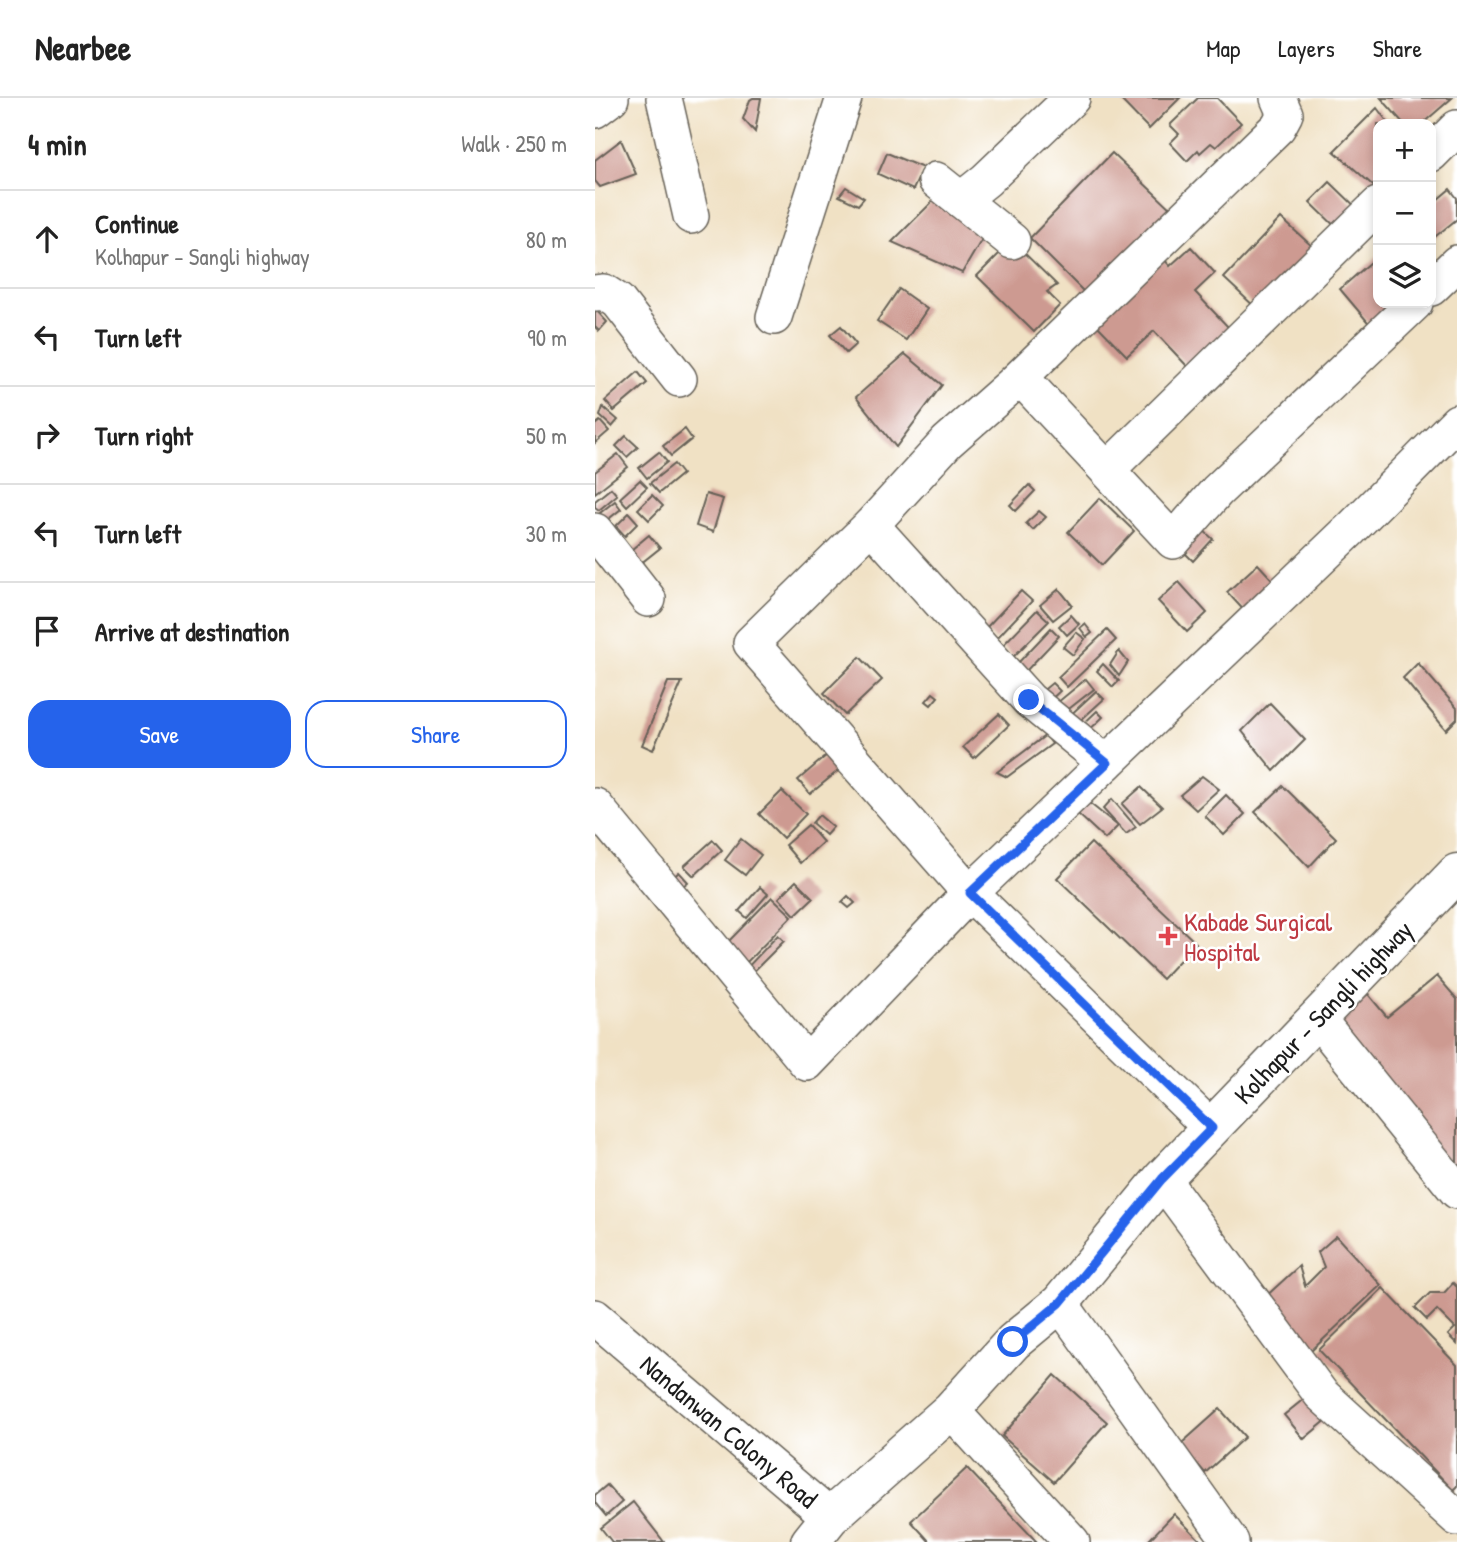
<!DOCTYPE html>
<html lang="en">
<head>
<meta charset="utf-8">
<style>
	:root { --surface:#fff; --page:#f2f2f2; --text:#222; --muted:#767676; --line:#e0e0e0; --accent:#2563eb }
	body { margin:0; font-family:"Patrick Hand",sans-serif; background:var(--page); color:var(--text) }
	.controls { position:absolute; right:21px; top:21px; display:grid; overflow:hidden; border-radius:14px; box-shadow:0 4px 10px #0003 }
	.controls button { width:63px; height:63px; display:grid; place-items:center; padding:0; border:0; border-bottom:2px solid var(--line); background:var(--surface); color:var(--text); font:35px sans-serif }
	.stop { position:absolute; width:21px; height:21px; margin:-16px; border:5px solid #2563eb; border-radius:50%; background:#fff }
	.stop.end { background:#2563eb; border-color:#fff; box-shadow:0 2px 7px #0008 }
	.list { margin:0; padding:0; list-style:none }
	h2 { display:flex; justify-content:space-between; align-items:center; height:91px; margin:0; padding:0 28px; font-size:30px }
	h2 small { font-size:23px; font-weight:400; color:var(--muted) }
	.list li { display:grid; grid-template-columns:46px 1fr auto; gap:21px; align-items:center; box-sizing:border-box; height:98px; padding:0 28px; border-top:2px solid var(--line) }
	.list b { display:block; font-size:26px; white-space:nowrap }
	.list p { margin:0; font-size:23px; white-space:nowrap; color:var(--muted) }
	.list em { font-size:23px; font-style:normal; color:var(--muted) }
	.actions { display:flex; gap:14px; padding:21px 28px }
	.actions a { flex:1; padding:16px 0; border:2px solid var(--accent); border-radius:21px; text-align:center; font-size:24px; color:var(--accent) }
	.actions .main { background:var(--accent); color:#fff }
	.icon { flex:none; width:38px; height:38px; fill:none; stroke:currentColor; stroke-width:2; stroke-linecap:round; stroke-linejoin:round }
	.map { position:relative; flex:none; width:862px; height:1444px; overflow:hidden }
	header { display:flex; align-items:center; gap:42px; box-sizing:border-box; height:98px; padding:0 35px; background:var(--surface); border-bottom:2px solid var(--line) }
	header strong { font-size:33px }
	nav { display:flex; gap:38px; margin-inline-start:auto; font-size:24px }
	main { display:flex }
	aside { flex:1; background:var(--surface) }
	.map>svg:first-child { display:block }
	.building { fill:#cd9a91 }
	.lines { fill:none; stroke-linecap:round; stroke-linejoin:round }
	.minor-casing { stroke:#666157; stroke-width:38 }
	.major-casing { stroke:#666157; stroke-width:41 }
	.minor { stroke:#fff; stroke-width:35 }
	.major { stroke:#fff; stroke-width:38 }
	.route { stroke:#2563eb; stroke-width:9 }
	.health-dot { fill:#e0444e; stroke:#fff; stroke-width:2.5 }
	.labels { text-anchor:middle; dominant-baseline:central; stroke-width:5; stroke-linejoin:round; paint-order:stroke }
	.health-label { font-size:26px; fill:#be3a42; stroke:#fff; text-anchor:start }
	.street-label { font-size:26px; fill:#1c1c1c; stroke:#fff }
</style>
</head>
<body>
<header>
<strong>Nearbee</strong>
<nav><a>Map</a><a>Layers</a><a>Share</a></nav>
</header>
<main>
<aside>
<h2>4 min<small>Walk · 250 m</small></h2>
<ul class="list">
<li><svg class="icon" aria-label="ahead" viewBox="0 0 24 24"><path d="M12 20V5M6 11l6-6 6 6"/></svg><div><b>Continue</b><p>Kolhapur - Sangli highway</p></div><em>80 m</em></li>
<li><svg class="icon" aria-label="left" viewBox="0 0 24 24"><path d="M17 20v-9H6M10 6l-5 5 5 5"/></svg><div><b>Turn left</b></div><em>90 m</em></li>
<li><svg class="icon" aria-label="right" viewBox="0 0 24 24"><path d="M7 20v-9h11M14 6l5 5-5 5"/></svg><div><b>Turn right</b></div><em>50 m</em></li>
<li><svg class="icon" aria-label="left" viewBox="0 0 24 24"><path d="M17 20v-9H6M10 6l-5 5 5 5"/></svg><div><b>Turn left</b></div><em>30 m</em></li>
<li><svg class="icon" aria-label="arrive" viewBox="0 0 24 24"><path d="M6 21V4h12l-3 4 3 4H6"/></svg><div><b>Arrive at destination</b></div></li>
</ul>
<div class="actions"><a class="main">Save</a><a>Share</a></div>
</aside>
<div class="map">
<svg width="862" height="1444" viewBox="0 0 862 1444">
	<rect width="100%" height="100%" fill="#fff"/>
	<filter id="ink" filterUnits="userSpaceOnUse"><feTurbulence type="fractalNoise" baseFrequency=".0143" numOctaves="2"/><feDisplacementMap in="SourceGraphic" scale="14" xChannelSelector="R" yChannelSelector="G"/><feConvolveMatrix kernelMatrix="1 2 1 2 8 2 1 2 1" color-interpolation-filters="sRGB"/></filter>
	<filter id="wash" filterUnits="userSpaceOnUse"><feTurbulence type="fractalNoise" baseFrequency=".00686" numOctaves="4" result="noise"/><feDisplacementMap in="SourceGraphic" scale="28" xChannelSelector="R" yChannelSelector="G"/><feGaussianBlur stdDeviation="1.57" result="paint"/><feColorMatrix in="noise" values="0 0 0 0 0 0 0 0 0 0 0 0 0 0 0 0 0 1.4 0 .05"/><feComposite in="paint" operator="in"/></filter>
	<g filter="url(#wash)">
		<rect width="100%" height="100%" fill="#f0e1c4"/>
		<g id="blocks">
			<g class="building">
				<path d="M158,0H166L160,34L148,21L155,2Z"/>
				<path d="M524,0H585L554,31Z"/>
				<path d="M603,0H622L646,25L621,49L616,45L605,55L603,52L592,63L575,45L584,36L575,27Z"/>
				<path d="M786,0H857L827,26H809Z"/>
				<path d="M782,10L794,26H783V92L739,53Z"/>
				<path d="M26,42L41,76L5,89L0,83V62Z"/>
				<path d="M292,55L328,70L318,92L283,76Z"/>
				<path d="M517,55L579,114L495,200L435,140Z"/>
				<path d="M735,84L768,116L748,136L715,104Z"/>
				<path d="M251,89L269,100L263,107L244,98Z"/>
				<path d="M855,91L862,100V121L836,142V107Z"/>
				<path d="M345,96L390,136L367,175L297,144Z"/>
				<path d="M686,120L719,150L662,211L629,180Z"/>
				<path d="M417,143L462,187L452,194L465,207L439,234L382,178Z"/>
				<path d="M596,149L620,175L600,194L634,230L593,269L559,233L532,258L500,225L568,160L575,168Z"/>
				<path d="M783,158V205H805L777,229L745,191Z"/>
				<path d="M304,191L332,211L311,242L282,223Z"/>
				<path d="M0,211L12,224L4,233L0,229Z"/>
				<path d="M246,228L261,246L251,255L235,237Z"/>
				<path d="M310,256L347,287L301,349L261,299Z"/>
				<path d="M43,274L52,285L19,313L10,303Z"/>
				<path d="M8,309L23,322L17,329L5,318Z"/>
				<path d="M5,323L14,333L0,345V327Z"/>
				<path d="M90,331L97,341L76,358L68,348Z"/>
				<path d="M31,338L43,349L32,359L21,348Z"/>
				<path d="M64,354L72,364L52,380L44,370Z"/>
				<path d="M23,356L33,369L0,395V374Z"/>
				<path d="M79,366L87,376L64,395L55,385Z"/>
				<path d="M45,382L52,389L32,408L25,400Z"/>
				<path d="M434,387L440,393L421,413L415,407Z"/>
				<path d="M16,390L22,397L4,412L0,409V403Z"/>
				<path d="M111,396L128,401L118,434L101,428Z"/>
				<path d="M57,397L68,408L54,422L43,411Z"/>
				<path d="M505,400L539,433L507,467L473,434Z"/>
				<path d="M20,403L26,411L6,427L0,419Z"/>
				<path d="M444,413L451,419L438,432L431,425Z"/>
				<path d="M34,415L43,425L30,438L21,428Z"/>
				<path d="M597,422L618,441L598,463L578,443Z"/>
				<path d="M54,437L65,450L40,470L30,457Z"/>
				<path d="M663,466L685,490L654,518L632,494Z"/>
				<path d="M584,484L612,515L592,534L563,503Z"/>
				<path d="M464,491L477,507L458,522L445,507Z"/>
				<path d="M426,493L437,503L400,542L389,532Z"/>
				<path d="M442,512L454,523L418,559L407,548Z"/>
				<path d="M476,517L484,526L472,537L464,528Z"/>
				<path d="M490,526L497,535L492,539L485,530Z"/>
				<path d="M456,530L464,538L430,574L422,566Z"/>
				<path d="M512,532L521,542L472,589L463,579Z"/>
				<path d="M481,534L490,541L478,557L468,549Z"/>
				<path d="M524,553L533,564L524,578L515,567Z"/>
				<path d="M265,559L287,582L250,617L229,595Z"/>
				<path d="M823,565L862,610V621L851,632L808,580Z"/>
				<path d="M508,566L524,583L518,589L502,573Z"/>
				<path d="M491,581L499,591L465,618L457,609Z"/>
				<path d="M73,584H87L58,652L47,647Z"/>
				<path d="M457,585L465,593L453,604L445,595Z"/>
				<path d="M501,593L509,601L476,631L469,623Z"/>
				<path d="M338,595L343,599L336,607L331,603Z"/>
				<path d="M675,605L710,642L679,673L647,633Z"/>
				<path d="M502,613L508,619L488,638L482,632Z"/>
				<path d="M404,616L414,627L379,660L368,649Z"/>
				<path d="M451,637L457,646L412,679L402,674Z"/>
				<path d="M232,657L244,672L215,696L203,682Z"/>
				<path d="M607,678L624,691L601,712L585,697Z"/>
				<path d="M688,688L741,740L714,769L660,714Z"/>
				<path d="M546,689L567,709L545,726L527,706Z"/>
				<path d="M187,693L211,716L188,740L164,716Z"/>
				<path d="M631,697L650,716L629,737L610,718Z"/>
				<path d="M517,701L541,729L531,736L508,711Z"/>
				<path d="M493,704L523,728L510,741L483,716Z"/>
				<path d="M224,717L238,729L231,737L217,725Z"/>
				<path d="M213,727L228,744L205,765L190,747Z"/>
				<path d="M146,741L166,757L150,777L130,762Z"/>
				<path d="M118,742L127,752L99,778L89,768Z"/>
				<path d="M496,745L601,845L567,881L462,780Z"/>
				<path d="M84,774L93,784L83,792L74,783Z"/>
				<path d="M201,783L218,800L200,817L184,800Z"/>
				<path d="M165,789L173,796L152,820L144,813Z"/>
				<path d="M253,798L260,805L254,810L247,804Z"/>
				<path d="M177,799L197,818L147,869L127,850Z"/>
				<path d="M183,837L189,843L152,880L147,875Z"/>
				<path d="M842,878L862,901V1081L735,927L773,896L792,919Z"/>
				<path d="M741,1138L786,1187L716,1253L668,1201L704,1168L710,1188L729,1169L723,1154Z"/>
				<path d="M858,1185L862,1189V1246L853,1237L860,1230L842,1212L832,1222L820,1210L835,1195H849Z"/>
				<path d="M788,1190L862,1267V1388L858,1392L724,1252Z"/>
				<path d="M460,1277L512,1324L459,1384L407,1338Z"/>
				<path d="M715,1296L734,1320L709,1341L689,1317Z"/>
				<path d="M625,1311L650,1339L610,1375L599,1362L577,1354Z"/>
				<path d="M372,1370L442,1444H335L316,1423Z"/>
				<path d="M12,1387L27,1404L11,1418L0,1405V1397Z"/>
				<path d="M38,1404L69,1444H17L6,1430Z"/>
				<path d="M579,1416L607,1444H552Z"/>
			</g>
		</g>
	</g>
	<g filter="url(#ink)">
		<use href="#blocks" fill-opacity="0" stroke="#666157" stroke-width="2"/>
		<g class="lines">
			<g class="minor-casing">
				<g id="minor">
					<path d="M69,0L96,118"/>
					<path d="M0,12L16,0"/>
					<path d="M836,56L862,30"/>
					<path d="M341,82L366,102"/>
					<path d="M417,143L366,102L391,82L477,0"/>
					<path d="M836,190L862,165"/>
					<path d="M0,195L9,194L23,203L84,281"/>
					<path d="M179,219L249,0"/>
					<path d="M420,284L427,281L578,443L622,393L820,205"/>
					<path d="M512,372L783,107"/>
					<path d="M276,427L434,602L511,665"/>
					<path d="M0,433L53,501"/>
					<path d="M0,708L212,965L375,795L156,545L276,427L352,344L420,284L683,29L690,16L683,0"/>
					<path d="M722,920L862,1093"/>
					<path d="M616,1030L375,795L756,431L862,324"/>
					<path d="M567,1081L726,1296L862,1420"/>
					<path d="M465,1205L636,1444"/>
					<path d="M0,1219L235,1419"/>
					<path d="M356,1312L477,1444"/>
				</g>
			</g>
			<g class="major-casing">
				<path id="major" d="M215,1444L235,1419L356,1312L418,1244L465,1205L567,1081L862,775"/>
			</g>
			<use href="#minor" class="minor"/>
			<use href="#major" class="major"/>
		</g>
	</g>
	<g class="lines" filter="url(#ink)">
		<path class="route" d="M418,1244L465,1205L567,1081L617,1030L375,795L512,665L434,602"/>
	</g>
	<path class="health-dot" d="M569.5 827.5h7v7h7v7h-7v7h-7v-7h-7v-7h7z"/>
	<g class="labels">
		<g class="health-label">
			<text x="589" y="823">Kabade Surgical<tspan x="589" dy="30">Hospital</tspan></text>
		</g>
		<g class="street-label">
			<text transform="translate(728 914) rotate(-46)">Kolhapur - Sangli highway</text>
			<text transform="translate(134 1333) rotate(40)">Nandanwan Colony Road</text>
		</g>
	</g>
</svg>
<div class="controls">
<button>+</button>
<button>−</button>
<button><svg class="icon" aria-label="layers" viewBox="0 0 24 24"><path d="M12 4l9 5-9 5-9-5zM3 14l9 5 9-5"/></svg></button>
</div>
<div class="stop" style="left:418px;top:1244px"></div>
<div class="stop end" style="left:434px;top:602px"></div>
</div>
</main>
</body>
</html>
